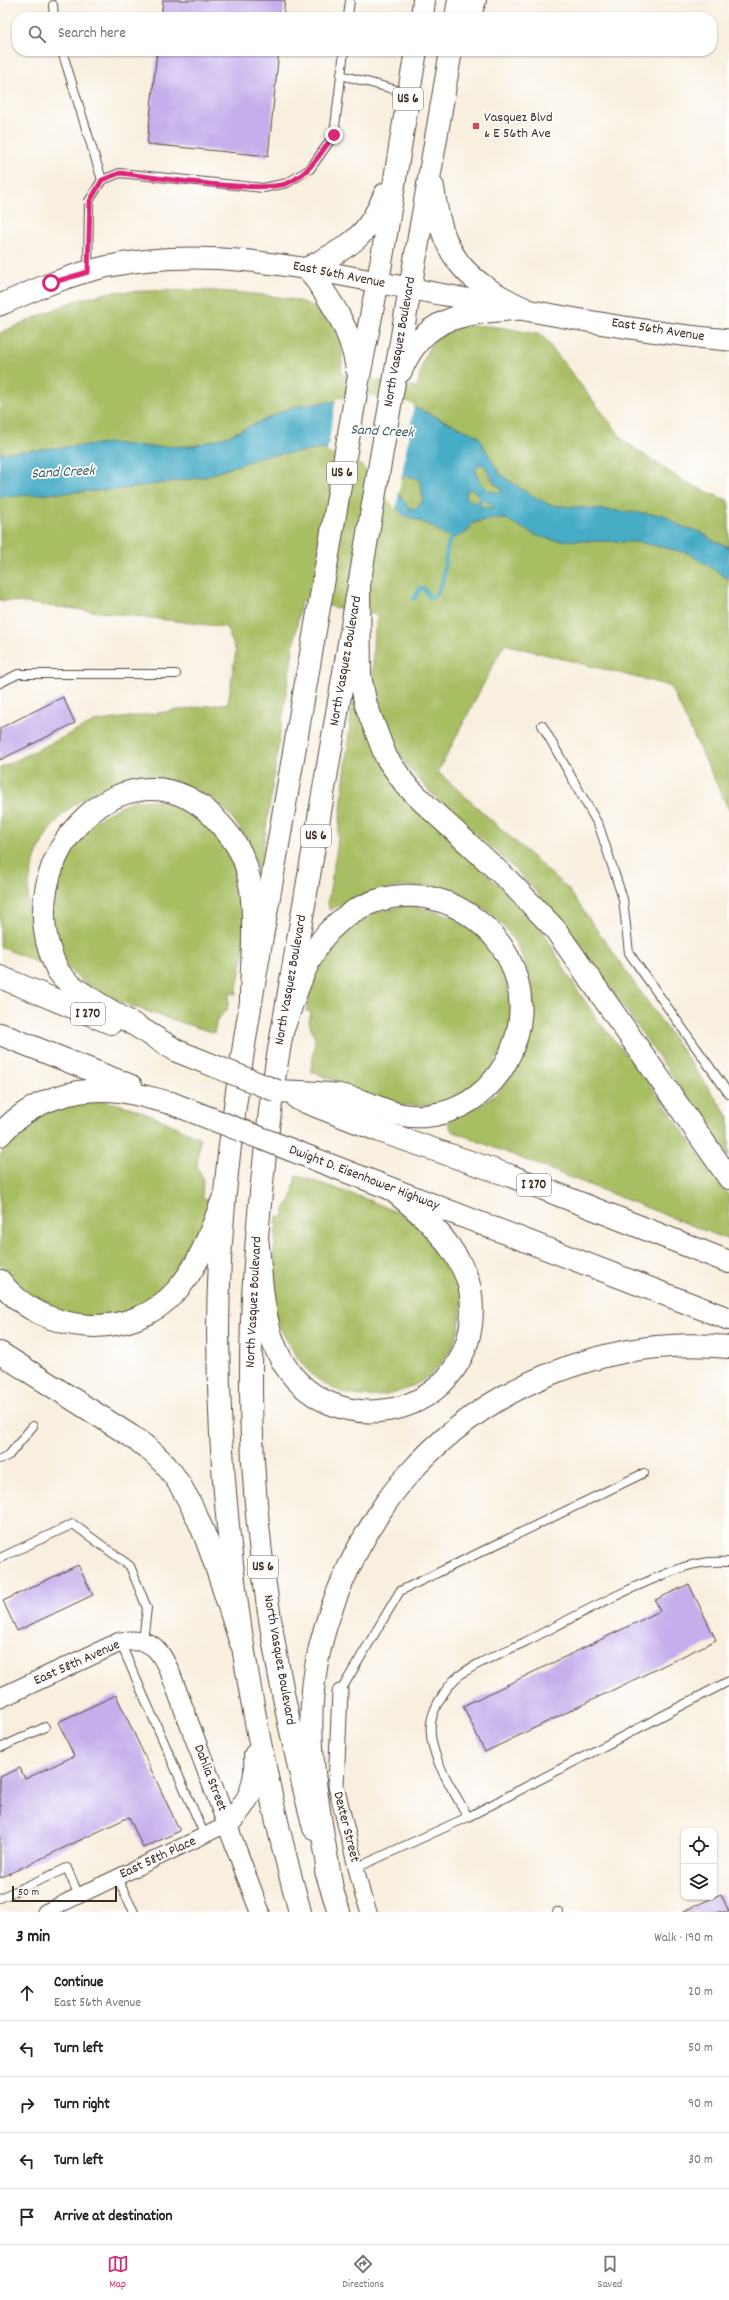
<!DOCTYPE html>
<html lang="en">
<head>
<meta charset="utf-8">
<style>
	:root { --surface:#fff; --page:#f2f2f2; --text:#202124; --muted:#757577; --line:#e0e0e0; --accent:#db2777 }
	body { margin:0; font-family:Dekko,sans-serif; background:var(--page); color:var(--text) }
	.controls { position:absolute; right:12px; bottom:12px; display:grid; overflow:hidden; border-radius:8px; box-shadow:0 1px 3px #0004 }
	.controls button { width:36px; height:36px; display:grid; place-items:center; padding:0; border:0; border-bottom:1px solid var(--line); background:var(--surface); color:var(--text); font:20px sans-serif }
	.scale { position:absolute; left:12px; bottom:10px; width:105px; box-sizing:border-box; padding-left:4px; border:2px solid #3b2a1e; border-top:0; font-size:11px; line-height:14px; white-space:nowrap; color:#3b2a1e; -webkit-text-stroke:3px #fff; paint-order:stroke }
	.stop { position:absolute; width:12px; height:12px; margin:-9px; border:3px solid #db2777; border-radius:50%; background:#fff }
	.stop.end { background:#db2777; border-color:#fff; box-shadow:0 1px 4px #0008 }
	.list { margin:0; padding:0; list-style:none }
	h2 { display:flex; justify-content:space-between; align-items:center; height:52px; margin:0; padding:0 16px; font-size:17px }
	h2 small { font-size:13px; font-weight:400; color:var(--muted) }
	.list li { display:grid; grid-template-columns:26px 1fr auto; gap:12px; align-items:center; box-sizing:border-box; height:56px; padding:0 16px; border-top:1px solid var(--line) }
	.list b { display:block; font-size:15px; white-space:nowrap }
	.list p { margin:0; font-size:13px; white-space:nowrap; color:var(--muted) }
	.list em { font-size:13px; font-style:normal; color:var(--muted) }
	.icon { flex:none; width:22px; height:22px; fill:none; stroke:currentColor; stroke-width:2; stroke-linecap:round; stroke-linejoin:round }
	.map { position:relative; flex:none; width:729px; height:1912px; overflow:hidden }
	.search { position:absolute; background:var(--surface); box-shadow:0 1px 3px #0004; left:12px; right:12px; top:12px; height:44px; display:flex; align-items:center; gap:10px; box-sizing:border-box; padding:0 14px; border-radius:16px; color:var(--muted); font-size:15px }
	.sheet { height:332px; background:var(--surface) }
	nav { display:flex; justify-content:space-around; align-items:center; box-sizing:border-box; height:56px; border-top:1px solid var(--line); background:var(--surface); font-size:11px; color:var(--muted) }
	nav a { display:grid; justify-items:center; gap:2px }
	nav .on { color:var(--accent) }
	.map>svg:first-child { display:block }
	.green { fill:#a8be63; stroke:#727440 }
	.water { fill:#47acc6; stroke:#416b72; fill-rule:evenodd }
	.pier { fill:#f8efdf }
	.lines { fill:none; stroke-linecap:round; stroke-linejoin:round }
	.stream { stroke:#47acc6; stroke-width:4 }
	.building { fill:#c4aeeb }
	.service-casing { stroke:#57483b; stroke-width:10 }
	.minor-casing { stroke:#57483b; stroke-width:17 }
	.tertiary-casing { stroke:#57483b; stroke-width:21 }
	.secondary-casing { stroke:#57483b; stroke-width:23 }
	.primary-casing { stroke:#57483b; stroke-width:24 }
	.trunk-casing { stroke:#57483b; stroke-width:24 }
	.motorway-casing { stroke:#57483b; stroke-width:24 }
	.service { stroke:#fff; stroke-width:8 }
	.minor { stroke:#fff; stroke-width:15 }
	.tertiary { stroke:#fff; stroke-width:19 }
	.secondary { stroke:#fff; stroke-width:21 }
	.primary { stroke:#fff; stroke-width:22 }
	.trunk { stroke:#fff; stroke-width:22 }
	.motorway { stroke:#fff; stroke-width:22 }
	.motorway-bridge-casing { stroke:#57483b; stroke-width:24; stroke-linecap:butt }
	.motorway-bridge { stroke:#fff; stroke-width:22 }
	.route { stroke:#db2777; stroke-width:5 }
	.poi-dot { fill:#d1495b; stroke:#fff; stroke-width:1.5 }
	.labels { text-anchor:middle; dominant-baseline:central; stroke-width:3.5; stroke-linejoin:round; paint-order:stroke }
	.shield { fill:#fff; stroke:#766a62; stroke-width:1 }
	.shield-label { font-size:13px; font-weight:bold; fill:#3b2a1e }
	.poi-label { font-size:14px; fill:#3b2a1e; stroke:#fff; text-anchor:start }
	.street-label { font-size:14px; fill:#3b2a1e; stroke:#fff }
	.water-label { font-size:15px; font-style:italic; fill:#405e61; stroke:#fff }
</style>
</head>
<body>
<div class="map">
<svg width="729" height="1912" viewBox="0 0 729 1912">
	<rect width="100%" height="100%" fill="#fff"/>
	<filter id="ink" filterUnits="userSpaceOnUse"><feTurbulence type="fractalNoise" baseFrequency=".025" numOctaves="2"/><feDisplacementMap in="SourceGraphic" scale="8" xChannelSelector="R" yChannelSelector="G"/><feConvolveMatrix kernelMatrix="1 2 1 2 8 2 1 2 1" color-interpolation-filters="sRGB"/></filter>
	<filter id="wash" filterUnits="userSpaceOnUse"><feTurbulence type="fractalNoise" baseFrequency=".012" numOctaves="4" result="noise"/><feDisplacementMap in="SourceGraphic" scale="16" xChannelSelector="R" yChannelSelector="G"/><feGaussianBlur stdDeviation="0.9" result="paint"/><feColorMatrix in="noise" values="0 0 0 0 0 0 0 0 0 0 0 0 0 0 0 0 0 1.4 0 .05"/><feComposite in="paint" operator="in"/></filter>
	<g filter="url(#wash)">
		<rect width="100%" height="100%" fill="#f8efdf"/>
		<g class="green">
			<path d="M192,290C215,291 239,292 262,295C315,300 349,313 341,374L417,387C420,376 421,365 426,354C446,310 506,329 542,335L625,442L685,482L729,501V547L712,540L701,532L680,526L664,515L550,505L522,490L499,473L478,436L428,413L292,407L229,436L194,446L150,447L111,443L0,453V333L74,301L111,292Z"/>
			<path d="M324,448L363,463L403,515L430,525L444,535L467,532L472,524L488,519H506L553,540L638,542L689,553L729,579V810L670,686L504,644L438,772L568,889L729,1117V1157L563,921L517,871L427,789L408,767L397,750L381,712L373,684V646L377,615L301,601L293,649L259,875C252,849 241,823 220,805C200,788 175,782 149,782C48,783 5,875 40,963L0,947V768L94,722L228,703L236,651L226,627L0,600V497L122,489L204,477L264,456Z"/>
			<path d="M482,463L488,469C487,477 495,485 501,489V493L489,491L478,479L475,468Z"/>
			<path d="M406,476L417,478L421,484L423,500L417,509L409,508L398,492L399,479Z"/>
			<path d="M472,489L494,507V508L483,507L466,498L467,491Z"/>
			<path d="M359,702L467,854L542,929L569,977L598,1021L641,1072L729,1196V1240L452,1131L447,1121C465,1112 487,1105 501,1089C568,1014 523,890 419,886C387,885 357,900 329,910L328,902L337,847L352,705Z"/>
			<path d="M153,800L171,804L196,813L237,856L248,929L236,994L230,993L227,1010L217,1020L214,1033C174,1019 88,999 64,963C55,950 50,934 44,921L68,835L131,801Z"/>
			<path d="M409,905L462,918L504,963L514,1024L489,1074L462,1095L434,1106L394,1105L311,1071L315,1039L309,1022L311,1012L306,1011L315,969L325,951L337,937L368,914Z"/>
			<path d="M95,1100C133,1104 166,1122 200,1138L197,1166L203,1179L202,1198L208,1199L204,1236L163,1294L122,1316L71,1317L29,1297L14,1282L0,1264V1156L12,1136L23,1125L56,1107Z"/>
			<path d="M296,1175C331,1188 388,1203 416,1224C436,1239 445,1252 454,1274C457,1280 461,1287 462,1294C463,1299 462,1306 461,1312C457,1399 338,1429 294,1352C286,1339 275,1321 273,1305C270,1277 275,1246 277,1217H284V1209L292,1198Z"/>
		</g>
		<path class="water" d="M366,397L414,407L478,436L499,473L522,490L550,505L664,515L680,526L701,532L712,540L729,547V579L688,553L638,542L553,540L535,535L506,519H488L472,523L467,532L455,538L444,535L430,525L403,515L363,463L324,449L264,456L204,477L122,489L0,497V453L111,443L150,447L194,446L229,436L292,407ZM482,464C488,466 490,481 501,489V493L489,491L478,479L475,468ZM406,476L417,478L421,484L423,500L417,509L409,508L398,492L399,479ZM472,489L494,507V508L483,507L466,498L467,491Z"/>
		<path class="pier" d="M366,395L400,400L414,405L396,509L362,465L327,452L336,399Z"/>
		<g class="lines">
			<g class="stream">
				<path d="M474,509L484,495"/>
				<path d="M414,599L420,588H424L429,597H433C451,581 440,551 454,533"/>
			</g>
		</g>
		<g id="blocks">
			<g class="building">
				<path d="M163,0H285L283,17H161Z"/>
				<path d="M157,51H279L268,156L147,144Z"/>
				<path d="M63,697L75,723L0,760V728Z"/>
				<path d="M78,1565L93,1595L17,1631L3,1601Z"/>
				<path d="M689,1584L716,1640L485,1752L463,1706L660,1611L655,1600Z"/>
				<path d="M116,1695L180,1831L143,1848L129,1817L0,1878V1777L20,1768L25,1779L74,1756L58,1722Z"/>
				<path d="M721,1894L729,1912H682Z"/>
			</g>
		</g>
	</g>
	<g filter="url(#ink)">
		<use href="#blocks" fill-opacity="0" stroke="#57483b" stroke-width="1"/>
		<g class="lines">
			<g class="service-casing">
				<g id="service">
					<path d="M53,5L54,17"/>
					<path d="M348,17L350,0"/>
					<path d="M62,51L102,180"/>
					<path d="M341,75L408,93"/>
					<path d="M88,271L89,201L102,180L120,173L263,188L287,183L310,169L334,135L344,51"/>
					<path d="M0,683L18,674H176"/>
					<path d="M542,725L599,826L623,899L629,953L729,1094"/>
					<path d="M0,1459L9,1455L33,1426"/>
					<path d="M0,1558L73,1524L130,1566L147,1608L143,1641"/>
					<path d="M120,1642L205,1836"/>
					<path d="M340,1692L400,1591L644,1473"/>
					<path d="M0,1748L45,1727"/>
					<path d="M468,1817C454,1791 427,1754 431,1723C433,1708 444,1691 454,1680C468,1666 504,1652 523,1643C576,1616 628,1587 684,1567C699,1562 714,1561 729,1562"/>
					<path d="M356,1868L468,1817L729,1681"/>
					<path d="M117,1878L134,1912"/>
					<path d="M0,1898L67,1868L79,1896"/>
					<path d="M557,1912H559"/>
				</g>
			</g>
			<g class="minor-casing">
				<g id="minor">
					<path d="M340,1692L336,1786L363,1896L369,1912"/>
					<path d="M45,1912L228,1824"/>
				</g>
			</g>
			<g class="tertiary-casing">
				<path id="tertiary" d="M0,1698L120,1642C151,1637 159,1647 171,1675L260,1912"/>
			</g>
			<g class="secondary-casing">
				<path id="secondary" d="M0,305C34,290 68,275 105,267C220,242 332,275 445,295C539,312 634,332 729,340"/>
			</g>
			<g class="primary-casing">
				<path id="primary" d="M469,17L475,0"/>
			</g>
			<g class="trunk-casing">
				<g id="trunk">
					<path d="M422,17L424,0"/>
					<path d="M456,17L459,0"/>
					<path d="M433,187C442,254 461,279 523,308"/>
					<path d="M357,369C351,329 331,301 308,268C349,246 367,239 385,194"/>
					<path d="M401,371C425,312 467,314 523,308"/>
					<path d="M228,1824C249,1801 257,1787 255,1755"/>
					<path d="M314,1828C277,1686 251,1537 251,1389C250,1286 261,1182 274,1079L451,51"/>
					<path d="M326,1871L339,1912"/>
					<path d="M300,1912C248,1723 219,1529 218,1332C218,1159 254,987 283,816C307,673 331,530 357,387C364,350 372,313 379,275C392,201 403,126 416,51"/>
				</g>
			</g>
			<g class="motorway-casing">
				<g id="motorway">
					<path d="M359,584L360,676L366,705L386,757L405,784L424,803L509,881L555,929L729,1178"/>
					<path d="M0,977L111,1023"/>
					<path d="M0,1034L131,1086"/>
					<path d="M177,1051C155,1037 133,1024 111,1011C92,999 71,989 58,971C0,856 135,725 220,824C232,837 243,852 247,870C258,909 251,962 251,1003"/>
					<path d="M277,1091C297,1092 319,1092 339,1095C380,1102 395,1125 442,1113C469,1106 491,1088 505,1064C569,949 420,836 328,932C306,956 293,1002 282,1032"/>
					<path d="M298,1099L380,1131L511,1176L729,1262"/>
					<path d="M0,1135C29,1101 75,1086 120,1091C137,1094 154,1099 171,1103"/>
					<path d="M327,1164L729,1319"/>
					<path d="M257,1238C262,1277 261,1323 281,1359C328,1443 457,1422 471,1325C473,1307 472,1286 463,1269C446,1235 420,1212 391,1189"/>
					<path d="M0,1281C41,1335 131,1343 177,1290C200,1264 211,1231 223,1199"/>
					<path d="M0,1353L131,1436C146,1446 161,1458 172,1473C206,1520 222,1588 241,1643"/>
					<path d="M332,1889C322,1827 308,1764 312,1702C315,1649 333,1596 358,1549C372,1524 387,1498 407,1476C486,1385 609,1335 729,1347"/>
				</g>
			</g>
			<use href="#service" class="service"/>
			<use href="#minor" class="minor"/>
			<use href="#tertiary" class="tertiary"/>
			<use href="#secondary" class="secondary"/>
			<use href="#primary" class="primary"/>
			<use href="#trunk" class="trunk"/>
			<use href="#motorway" class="motorway"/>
			<g class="motorway-bridge-casing">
				<g id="motorway-bridge">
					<path d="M177,1051L277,1091"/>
					<path d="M171,1103L327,1164"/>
				</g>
			</g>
			<use href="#motorway-bridge" class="motorway-bridge"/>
		</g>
	</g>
	<g class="lines" filter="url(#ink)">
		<path class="route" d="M51,283L88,272L90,201L102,180L120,173C153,177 263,194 288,183C310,173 320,154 334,135"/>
	</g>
	<rect class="poi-dot" x="472" y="122" width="8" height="8" rx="2"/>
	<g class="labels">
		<g class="shield">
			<rect x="393" y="88" width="30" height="22" rx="3"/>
			<rect x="327" y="462" width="30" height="22" rx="3"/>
			<rect x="301" y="825" width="30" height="22" rx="3"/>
			<rect x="71" y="1003" width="34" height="22" rx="3"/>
			<rect x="517" y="1174" width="34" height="22" rx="3"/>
			<rect x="248" y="1556" width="30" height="22" rx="3"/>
		</g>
		<g class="shield-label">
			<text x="408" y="99">US 6</text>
			<text x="342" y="473">US 6</text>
			<text x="316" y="836">US 6</text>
			<text x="88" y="1014">I 270</text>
			<text x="534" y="1185">I 270</text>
			<text x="263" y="1567">US 6</text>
		</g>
		<g class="poi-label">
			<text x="484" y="118">Vasquez Blvd<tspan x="484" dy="16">&amp; E 56th Ave</tspan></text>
		</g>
		<g class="street-label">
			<text transform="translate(339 275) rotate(11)">East 56th Avenue</text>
			<text transform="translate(658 330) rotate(9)">East 56th Avenue</text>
			<text transform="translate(400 342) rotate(-80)">North Vasquez Boulevard</text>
			<text transform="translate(346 661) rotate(-80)">North Vasquez Boulevard</text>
			<text transform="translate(291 980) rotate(-80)">North Vasquez Boulevard</text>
			<text transform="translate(364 1178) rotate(21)">Dwight D. Eisenhower Highway</text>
			<text transform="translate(254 1302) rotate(-87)">North Vasquez Boulevard</text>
			<text transform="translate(279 1660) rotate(80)">North Vasquez Boulevard</text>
			<text transform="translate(77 1663) rotate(-24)">East 58th Avenue</text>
			<text transform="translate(210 1778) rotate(69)">Dahlia Street</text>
			<text transform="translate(346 1827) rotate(76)">Dexter Street</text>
			<text transform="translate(158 1858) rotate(-25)">East 58th Place</text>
		</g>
		<g class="water-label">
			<text transform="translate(382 432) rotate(3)">Sand Creek</text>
			<text transform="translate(63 473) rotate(-3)">Sand Creek</text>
		</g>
	</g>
</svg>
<div class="controls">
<button><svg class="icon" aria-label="locate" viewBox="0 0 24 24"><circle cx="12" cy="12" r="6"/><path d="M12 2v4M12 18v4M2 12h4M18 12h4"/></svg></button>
<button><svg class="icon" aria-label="layers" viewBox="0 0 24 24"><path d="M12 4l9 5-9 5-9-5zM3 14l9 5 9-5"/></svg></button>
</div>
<div class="scale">50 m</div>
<div class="stop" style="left:51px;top:283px"></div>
<div class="stop end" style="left:334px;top:135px"></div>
<div class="search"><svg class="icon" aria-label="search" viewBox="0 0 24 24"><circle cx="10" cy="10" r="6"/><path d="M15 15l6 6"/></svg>Search here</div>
</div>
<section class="sheet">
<h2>3 min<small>Walk · 190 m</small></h2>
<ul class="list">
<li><svg class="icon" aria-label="ahead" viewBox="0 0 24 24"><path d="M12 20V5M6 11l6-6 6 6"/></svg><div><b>Continue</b><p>East 56th Avenue</p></div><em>20 m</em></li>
<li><svg class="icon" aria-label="left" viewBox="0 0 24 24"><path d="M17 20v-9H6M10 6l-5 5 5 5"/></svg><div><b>Turn left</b></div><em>50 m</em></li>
<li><svg class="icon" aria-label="right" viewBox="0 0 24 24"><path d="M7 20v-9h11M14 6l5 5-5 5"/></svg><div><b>Turn right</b></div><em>90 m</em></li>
<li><svg class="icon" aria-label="left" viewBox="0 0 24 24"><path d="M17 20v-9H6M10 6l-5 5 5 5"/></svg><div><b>Turn left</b></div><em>30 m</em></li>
<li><svg class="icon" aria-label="arrive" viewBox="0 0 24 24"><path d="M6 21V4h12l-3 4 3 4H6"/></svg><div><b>Arrive at destination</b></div></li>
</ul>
</section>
<nav>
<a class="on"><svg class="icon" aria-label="map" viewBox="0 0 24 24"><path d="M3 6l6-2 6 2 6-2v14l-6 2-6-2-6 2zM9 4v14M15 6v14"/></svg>Map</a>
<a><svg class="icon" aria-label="directions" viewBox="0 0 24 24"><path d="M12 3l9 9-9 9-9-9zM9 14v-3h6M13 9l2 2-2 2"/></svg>Directions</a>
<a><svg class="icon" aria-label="saved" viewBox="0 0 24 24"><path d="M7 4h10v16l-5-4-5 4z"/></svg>Saved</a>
</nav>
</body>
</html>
